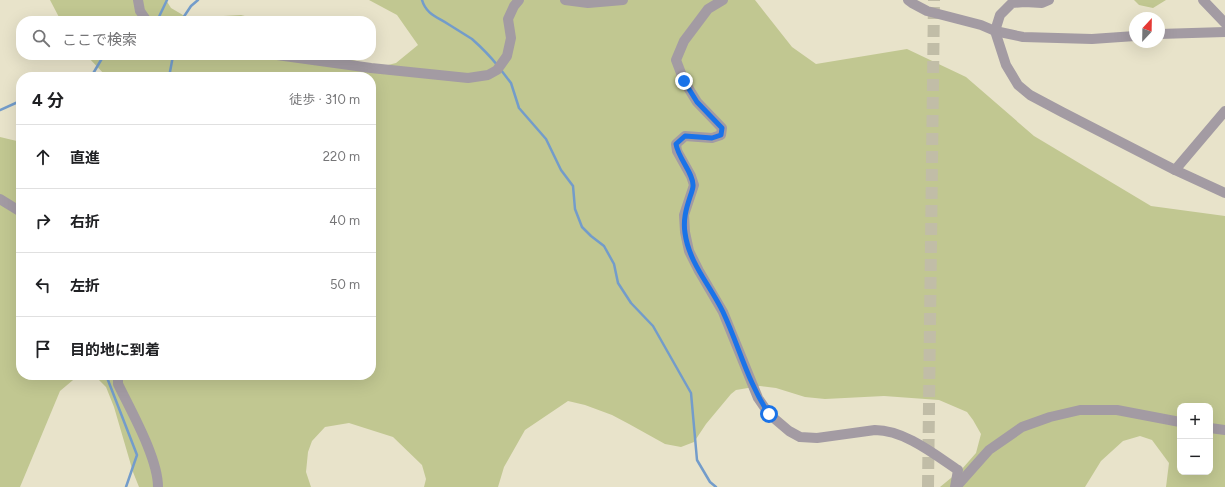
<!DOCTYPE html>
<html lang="ja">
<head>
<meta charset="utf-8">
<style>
	:root { --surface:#fff; --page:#f6f6f6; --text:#202124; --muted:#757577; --line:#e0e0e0 }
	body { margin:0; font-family:Figtree,"Noto Sans JP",sans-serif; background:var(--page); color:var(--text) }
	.controls { position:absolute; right:12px; bottom:12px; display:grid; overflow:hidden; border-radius:8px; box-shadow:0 4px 16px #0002 }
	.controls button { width:36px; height:36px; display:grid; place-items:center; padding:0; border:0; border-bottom:1px solid var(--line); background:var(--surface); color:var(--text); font:20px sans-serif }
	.compass { position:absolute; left:1129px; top:12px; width:36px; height:36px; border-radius:50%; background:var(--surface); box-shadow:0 4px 16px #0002; rotate:22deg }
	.stop { position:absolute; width:12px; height:12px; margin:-9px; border:3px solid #1a73e8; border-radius:50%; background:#fff }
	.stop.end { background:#1a73e8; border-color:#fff; box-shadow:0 1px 4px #0008 }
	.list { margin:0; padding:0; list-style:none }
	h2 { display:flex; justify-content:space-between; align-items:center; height:52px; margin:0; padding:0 16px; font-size:17px }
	h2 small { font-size:13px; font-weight:400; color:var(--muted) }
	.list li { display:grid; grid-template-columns:26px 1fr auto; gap:12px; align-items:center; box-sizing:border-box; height:64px; padding:0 16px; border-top:1px solid var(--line) }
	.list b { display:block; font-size:15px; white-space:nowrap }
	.list em { font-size:13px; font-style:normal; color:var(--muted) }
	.icon { flex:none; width:22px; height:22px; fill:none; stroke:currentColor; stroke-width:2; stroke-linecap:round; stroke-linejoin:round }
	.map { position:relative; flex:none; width:1225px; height:487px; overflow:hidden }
	.search { position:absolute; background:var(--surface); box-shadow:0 4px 16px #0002; left:16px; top:16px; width:360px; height:44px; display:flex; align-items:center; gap:10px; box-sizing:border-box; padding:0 14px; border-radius:16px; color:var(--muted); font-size:15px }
	.panel { position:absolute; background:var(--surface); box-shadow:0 4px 16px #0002; left:16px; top:72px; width:360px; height:308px; border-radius:16px }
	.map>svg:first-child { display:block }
	.green { fill:#c1c791; fill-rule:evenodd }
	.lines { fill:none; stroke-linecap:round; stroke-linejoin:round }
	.stream { stroke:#739cca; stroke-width:2.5 }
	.primary-tunnel { stroke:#c1bda7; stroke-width:12; stroke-dasharray:12 6; stroke-linecap:butt }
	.street { stroke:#a39ba3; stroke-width:10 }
	.route { stroke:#1a73e8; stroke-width:5 }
</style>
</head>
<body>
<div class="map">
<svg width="1225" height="487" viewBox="0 0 1225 487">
	<rect width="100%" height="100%" fill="#e8e3ca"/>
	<g class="green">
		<path d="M50,0H166L171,8L188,18L241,15L264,21H61Z"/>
		<path d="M369,0H755L792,47L816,64L907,49L966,77L1034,136L1151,206L1225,216V487H1166L1169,463L1152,440L1140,436L1123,441L1101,461L1085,487H940L962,469L976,453L981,434L973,420L967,412L939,400L884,396L825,399L805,397L776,388L760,386L736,390L731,394L706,424L694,442L681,447L665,444L629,424L612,415L585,405L568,401L525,430L504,467L498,487H424L426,479L422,465L393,437L349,423L325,427L312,441L308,452L306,472L311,487H139L133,472L114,407L106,387L94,375H371V77H107L86,55H333L380,67L396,63L418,45L397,15ZM1180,406H1210V472H1180Z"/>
		<path d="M1134,0H1166L1153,8L1139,5Z"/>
		<path d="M0,137L21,142V375H79L60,391L20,487H0Z"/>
	</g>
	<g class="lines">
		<g class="stream">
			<path d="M422,0C426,14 437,17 448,24C456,29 464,34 472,39C481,47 490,56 498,66"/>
			<path d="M157,21L167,0"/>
			<path d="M181,21L191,6L198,0"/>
			<path d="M501,70L511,83L519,108L546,139L561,170L573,186L575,209L582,227L591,236L604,246L614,264L618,283L631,303L653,326L691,393L697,460L710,482L716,487"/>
			<path d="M91,77L104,55"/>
			<path d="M169,77L173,56"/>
			<path d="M0,110L18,102L21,103"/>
			<path d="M106,375L137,455L126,487"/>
		</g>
		<path class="primary-tunnel" d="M928,487L934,0"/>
		<g class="street">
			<path d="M138,0L140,11L147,21"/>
			<path d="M565,0L588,3L623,0"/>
			<path d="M723,0L708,9L684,41L676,60L684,81L697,102L722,128L721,135L712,138L685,136L676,144L677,151L691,176L694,185L684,215L685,232L689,251L699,271L723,312L758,398L769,414L789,431L800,437L817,438L875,430C904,430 934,454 958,470L955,487"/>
			<path d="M908,0L912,3L927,11L981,25L995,31L1023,37L1092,39L1135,36"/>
			<path d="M1049,0L1042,3L1025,2L1012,3L1000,15L995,31L1006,65L1018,85L1030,95L1062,112L1175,170L1225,193"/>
			<path d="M1203,0L1225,23"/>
			<path d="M1159,34L1225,32"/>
			<path d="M277,55L371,68L468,78L488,75L497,70L507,56L511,38L508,19L514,6L519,0"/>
			<path d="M1175,170L1225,111"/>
			<path d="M0,199L21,212"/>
			<path d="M118,375V384C131,411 158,458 158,487"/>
			<path d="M1210,428L1225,430"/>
			<path d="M956,487L989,450L1022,427L1050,417L1080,410H1117L1180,422"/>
		</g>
	</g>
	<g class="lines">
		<path class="route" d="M684,81L697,102L722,128L721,135L712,138L685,136L676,144C678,158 694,174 693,186C693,189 691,194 690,197C686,209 683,220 685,233C689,263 710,285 723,312C739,346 748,383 769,414"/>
	</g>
</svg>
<div class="controls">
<button>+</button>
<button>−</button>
</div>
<svg class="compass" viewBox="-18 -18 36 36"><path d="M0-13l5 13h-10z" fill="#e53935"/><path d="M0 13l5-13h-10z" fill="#757577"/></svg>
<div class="stop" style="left:769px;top:414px"></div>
<div class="stop end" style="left:684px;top:81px"></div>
<div class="search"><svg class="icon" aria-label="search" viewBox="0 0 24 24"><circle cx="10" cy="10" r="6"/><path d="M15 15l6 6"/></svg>ここで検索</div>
<section class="panel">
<h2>4 分<small>徒歩 · 310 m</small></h2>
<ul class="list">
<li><svg class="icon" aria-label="ahead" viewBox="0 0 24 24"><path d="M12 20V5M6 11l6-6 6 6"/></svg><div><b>直進</b></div><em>220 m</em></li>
<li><svg class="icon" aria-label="right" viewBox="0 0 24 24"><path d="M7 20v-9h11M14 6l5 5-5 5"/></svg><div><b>右折</b></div><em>40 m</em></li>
<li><svg class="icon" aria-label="left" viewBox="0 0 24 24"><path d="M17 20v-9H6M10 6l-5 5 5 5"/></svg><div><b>左折</b></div><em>50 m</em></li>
<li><svg class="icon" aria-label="arrive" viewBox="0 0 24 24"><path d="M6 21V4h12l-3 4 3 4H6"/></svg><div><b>目的地に到着</b></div></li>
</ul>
</section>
</div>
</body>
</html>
